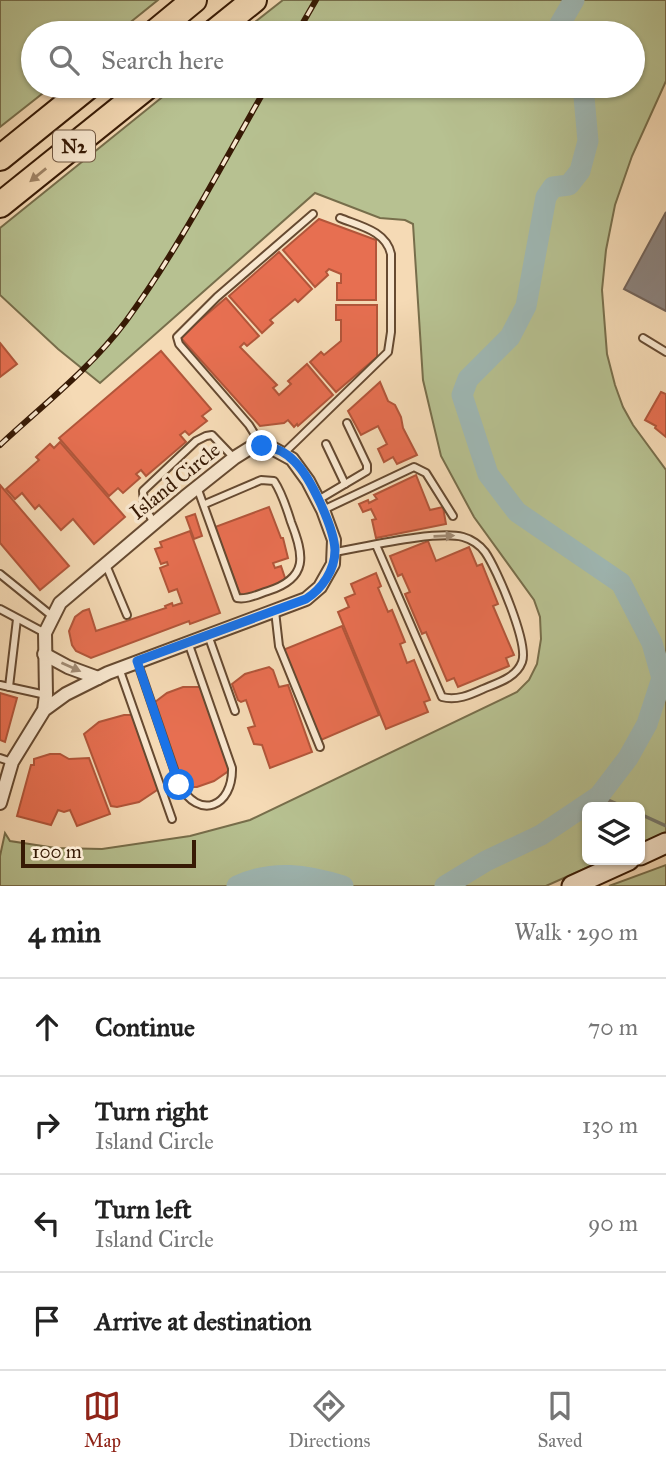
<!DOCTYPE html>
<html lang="en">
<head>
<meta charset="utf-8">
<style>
	:root { --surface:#fff; --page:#f6f6f6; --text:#222; --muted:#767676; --line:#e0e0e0; --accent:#8f2418 }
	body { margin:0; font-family:"IM FELL Great Primer",serif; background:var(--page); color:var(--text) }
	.controls { position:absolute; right:21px; bottom:21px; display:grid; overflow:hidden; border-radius:10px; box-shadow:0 2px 5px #0004 }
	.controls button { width:63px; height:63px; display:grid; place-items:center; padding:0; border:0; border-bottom:2px solid var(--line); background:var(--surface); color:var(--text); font:35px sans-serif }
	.scale { position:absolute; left:21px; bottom:18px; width:175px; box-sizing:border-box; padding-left:7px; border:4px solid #371a05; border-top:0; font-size:19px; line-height:24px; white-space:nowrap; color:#371a05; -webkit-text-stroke:5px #f8e7cf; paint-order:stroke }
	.stop { position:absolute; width:21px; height:21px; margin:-16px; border:5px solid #1a73e8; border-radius:50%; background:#fff }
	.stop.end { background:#1a73e8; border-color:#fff; box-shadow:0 2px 7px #0008 }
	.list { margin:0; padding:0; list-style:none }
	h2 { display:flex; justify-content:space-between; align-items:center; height:91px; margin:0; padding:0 28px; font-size:30px }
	h2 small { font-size:23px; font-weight:400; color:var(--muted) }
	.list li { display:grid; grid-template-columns:46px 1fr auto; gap:21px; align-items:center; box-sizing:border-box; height:98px; padding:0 28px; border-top:2px solid var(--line) }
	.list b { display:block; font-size:26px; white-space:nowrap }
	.list p { margin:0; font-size:23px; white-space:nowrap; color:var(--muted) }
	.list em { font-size:23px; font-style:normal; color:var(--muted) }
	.icon { flex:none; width:38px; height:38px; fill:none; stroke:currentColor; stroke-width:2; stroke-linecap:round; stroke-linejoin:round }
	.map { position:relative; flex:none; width:666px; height:886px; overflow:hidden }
	.search { position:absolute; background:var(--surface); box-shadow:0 2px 5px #0004; left:21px; right:21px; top:21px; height:77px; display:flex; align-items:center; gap:18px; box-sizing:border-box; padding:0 24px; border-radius:38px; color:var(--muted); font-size:26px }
	.sheet { height:483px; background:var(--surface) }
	nav { display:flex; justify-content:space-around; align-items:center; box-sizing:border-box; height:98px; border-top:2px solid var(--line); background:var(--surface); font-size:19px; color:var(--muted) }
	nav a { display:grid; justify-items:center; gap:4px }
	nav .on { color:var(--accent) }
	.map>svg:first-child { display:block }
	.green { fill:#b7c191; stroke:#776e4b; stroke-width:2 }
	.shops { fill:#e76f51; stroke:#b2563a; stroke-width:2 }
	.industry { fill:#8a817c; stroke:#716258; stroke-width:2 }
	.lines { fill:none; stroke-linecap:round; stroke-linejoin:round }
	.stream { stroke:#75796f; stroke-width:3.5 }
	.river { stroke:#9fb9b6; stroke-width:21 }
	.lane-casing { stroke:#664a31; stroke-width:10 }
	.street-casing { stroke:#664a31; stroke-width:16 }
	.secondary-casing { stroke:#371a05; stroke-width:23 }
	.highway-casing { stroke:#371a05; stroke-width:28 }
	.lane { stroke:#f8e7cf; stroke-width:6 }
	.street { stroke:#f8e7cf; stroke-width:12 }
	.secondary { stroke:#f8e7cf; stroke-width:19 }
	.highway { stroke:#f5dab5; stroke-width:24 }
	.rail-casing { stroke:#371a05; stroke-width:6 }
	.rail { stroke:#f8e7cf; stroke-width:3.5; stroke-dasharray:10; stroke-linecap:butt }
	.oneway { fill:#a08466 }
	.oneway2 { fill:#a18b74 }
	.route { stroke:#1a73e8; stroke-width:9 }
	.labels { text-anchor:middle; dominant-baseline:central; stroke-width:7; stroke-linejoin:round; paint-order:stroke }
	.shield { fill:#f8e7cf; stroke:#715842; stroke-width:2 }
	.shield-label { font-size:19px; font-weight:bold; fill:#371a05 }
	.street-label { font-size:21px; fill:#371a05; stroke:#f8e7cf }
</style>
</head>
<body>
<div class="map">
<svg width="666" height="886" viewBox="0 0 666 886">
	<rect width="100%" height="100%" fill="#f5dab5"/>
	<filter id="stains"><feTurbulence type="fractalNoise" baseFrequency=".00286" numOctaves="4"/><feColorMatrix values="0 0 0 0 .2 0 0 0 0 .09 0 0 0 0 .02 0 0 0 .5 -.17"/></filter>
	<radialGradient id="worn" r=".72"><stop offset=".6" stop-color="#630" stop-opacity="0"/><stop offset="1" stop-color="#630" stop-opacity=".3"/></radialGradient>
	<g class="green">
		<path d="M0,0H158L117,33H33V86H52L0,127Z"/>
		<path d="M283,0H666V81L632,156L615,205L606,250L602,290L607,354L615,385L623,407L633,425L666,470V832L640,844V807H587V860H604L546,886H0V856L5,833L10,841L56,848L102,849L190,836L250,820L517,692L529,680L537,664L541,639L540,617L534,600L474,517L441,456L423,380L413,224L405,220L380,218L315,193L100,383L58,349L0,295V228L176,86H633V33H241Z"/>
		<path d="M666,865V886H609Z"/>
	</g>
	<g class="shops">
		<path d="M319,219L376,240V300H337V283H341V274L329,269L326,272L328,275L315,287L283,250Z"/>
		<path d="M279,252L312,289L298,302L295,299L270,320L273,323L262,333L229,296Z"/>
		<path d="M226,298L259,336L247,346L244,343L240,347L277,385L273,388L279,395L291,384L288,381L307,364L333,395L298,426L297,424L294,427L288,420L284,423L260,426L180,337Z"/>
		<path d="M336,305H377V357L336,392L310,362L321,352L324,355L341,341V320H336Z"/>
		<path d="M0,343L17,364L0,377Z"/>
		<path d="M161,351L211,409L202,416L207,421L189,435L185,431L180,435L186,442L146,476L141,470L136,474L140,478L123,493L118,488L109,496L59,438Z"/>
		<path d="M380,382L388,401L395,405L401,417L403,428L417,455L397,464L393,457L384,462L378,449L387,444L378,426L361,435L348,411Z"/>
		<path d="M661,392L666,394V437L655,428L656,426L645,420Z"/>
		<path d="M60,442L125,517L94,544L73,519L61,530L39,505L35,509L22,493L15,499L6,489L39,460L36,457L50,444L54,448Z"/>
		<path d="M416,475L430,510L443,507L446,524L376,538L372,520L376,519L371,509L363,512L359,504L368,500L369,503L377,499L374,495Z"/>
		<path d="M0,485L69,566L40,590L0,543Z"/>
		<path d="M269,507L281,538H283L288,558L273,563L275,568L281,566L286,581L241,597L215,527Z"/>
		<path d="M195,514L202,536L194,539L186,517Z"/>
		<path d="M190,531L220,613L190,624L189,621L91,658L76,651L72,645L69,631L75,617L83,611L89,609L96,631L166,608L165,606L172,603L173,606L182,603L177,589L169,592L160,568L168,565L167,562L161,564L155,549L162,547L160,542Z"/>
		<path d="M428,541L436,561L469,547L477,566L482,564L498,604L493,606L514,655L506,658L509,666L458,687L454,678L447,681L426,632L422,634L405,594L410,592L402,574L398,576L390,556Z"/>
		<path d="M376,573L381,586L378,588L388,612L392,610L405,642L400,644L407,663L414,660L430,700L424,702L428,712L386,729L338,612L349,607L345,598L355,594L351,584Z"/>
		<path d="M342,626L379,715L321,740L283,650Z"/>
		<path d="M269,667L273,670L279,687L288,685L312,752L270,768L262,745L254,744L248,728L255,726L246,700L241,702L238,700L232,684L245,674Z"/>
		<path d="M183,687H200L230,770L214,781L197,787H181L151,705L167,693Z"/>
		<path d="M0,693L17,698L5,742L0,740Z"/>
		<path d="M124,715H134L160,788L139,802L117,807L111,806L84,734L99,722Z"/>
		<path d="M50,754H60L69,759L89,758L110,814L77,826L70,810L64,812L58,810L51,825L17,816L31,765H34V759Z"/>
	</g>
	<path class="industry" d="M666,212V311L624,289Z"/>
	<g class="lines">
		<g class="stream">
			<path d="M599,796L624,807"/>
			<path d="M640,814L666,826"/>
		</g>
		<g class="river">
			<path d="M567,33L560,24L574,0"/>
			<path d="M237,886C273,869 307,875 343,886"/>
			<path d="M445,886L486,861L541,835L599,796L628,758L647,724L662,678L652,643L621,583L517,512L488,474L462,395L468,379L510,337L526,306L546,197L553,187L569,185L580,171L588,141L583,86"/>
		</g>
		<g class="lane-casing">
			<g id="lane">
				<path d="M643,338L666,352"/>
				<path d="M326,444L345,484"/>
				<path d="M262,446L249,425L179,344L177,337L217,297L313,214"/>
				<path d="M284,453L388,352L391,332V254C386,231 360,226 340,218"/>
				<path d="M197,487L237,598C247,600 258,594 268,591C309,578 304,555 291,522C287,509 282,493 274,481L261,480L205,504"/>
				<path d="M318,500L367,471V465L347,423"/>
				<path d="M323,510L414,467L426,473L453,516"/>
				<path d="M154,523L144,506L143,491L196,441L206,436L212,435L234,458"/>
				<path d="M335,552C365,547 436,530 463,537C471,539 480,545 485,552C497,569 529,644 522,662C516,678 497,683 483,689C470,695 456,701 442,697L376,545"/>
				<path d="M106,565L127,615"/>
				<path d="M0,574L52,616"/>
				<path d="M0,609L45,633"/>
				<path d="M275,611L279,646L320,747"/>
				<path d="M208,635L235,711"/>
				<path d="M137,661L179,784C199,821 233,807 232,768L188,642"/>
				<path d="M119,668L172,819"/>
				<path d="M0,685L46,695"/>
				<path d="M9,687L17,619"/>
				<path d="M0,758L12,762"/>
			</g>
		</g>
		<g class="street-casing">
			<g id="street">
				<path d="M44,654L68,667L98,678"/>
				<path d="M0,803L12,762L44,710L66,694L108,673L306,599L320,587L333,564L334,540L323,510L308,481L292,459L270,447L250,448L234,458L185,497L60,603L45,633L46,695L44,710"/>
			</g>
		</g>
		<g class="secondary-casing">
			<g id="secondary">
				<path d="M640,855L666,843"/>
				<path d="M572,886L629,860"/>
			</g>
		</g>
		<g class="highway-casing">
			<g id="highway">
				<path d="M154,33L194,0"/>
				<path d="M213,33L254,0"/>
				<path d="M0,158L89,86"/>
				<path d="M0,205L148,86"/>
			</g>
		</g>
		<use href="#lane" class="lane"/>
		<use href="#street" class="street"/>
		<use href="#secondary" class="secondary"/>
		<use href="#highway" class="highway"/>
		<g class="rail-casing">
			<g id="rail">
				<path d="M297,33L316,0"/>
				<path d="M0,445C43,405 91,368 126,321C180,247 222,164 267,86"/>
			</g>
		</g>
		<use href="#rail" class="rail"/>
	</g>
	<defs><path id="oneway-solid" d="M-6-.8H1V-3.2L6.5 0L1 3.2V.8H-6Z" transform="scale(1.75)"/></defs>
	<use class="oneway" href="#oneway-solid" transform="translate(38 175) rotate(141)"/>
	<g class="oneway2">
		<use href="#oneway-solid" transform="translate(444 536) rotate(-2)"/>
		<use href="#oneway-solid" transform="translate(71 667) rotate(24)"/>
	</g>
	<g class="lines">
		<path class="route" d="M179,785L137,661L306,599C322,589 335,570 335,550C334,528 311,478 295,462C286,452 275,447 262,446"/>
	</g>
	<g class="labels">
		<rect class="shield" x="53" y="130.5" width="42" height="31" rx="5"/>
		<g class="shield-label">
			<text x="74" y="146">N2</text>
		</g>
		<g class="street-label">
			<text transform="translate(175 481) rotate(-39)">Island Circle</text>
		</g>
	</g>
	<rect width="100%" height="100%" filter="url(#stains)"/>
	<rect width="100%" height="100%" fill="url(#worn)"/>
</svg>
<div class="controls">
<button><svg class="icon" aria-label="layers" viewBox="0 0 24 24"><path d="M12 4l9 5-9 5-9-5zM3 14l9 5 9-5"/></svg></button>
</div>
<div class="scale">100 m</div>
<div class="stop" style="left:179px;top:785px"></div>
<div class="stop end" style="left:262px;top:446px"></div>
<div class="search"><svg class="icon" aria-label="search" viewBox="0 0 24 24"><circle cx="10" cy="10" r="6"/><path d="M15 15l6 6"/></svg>Search here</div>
</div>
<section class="sheet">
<h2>4 min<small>Walk · 290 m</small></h2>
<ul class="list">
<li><svg class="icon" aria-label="ahead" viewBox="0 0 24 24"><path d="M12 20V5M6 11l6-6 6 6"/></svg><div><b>Continue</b></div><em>70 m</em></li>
<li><svg class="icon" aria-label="right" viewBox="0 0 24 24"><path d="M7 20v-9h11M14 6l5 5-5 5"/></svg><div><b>Turn right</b><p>Island Circle</p></div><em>130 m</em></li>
<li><svg class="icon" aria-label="left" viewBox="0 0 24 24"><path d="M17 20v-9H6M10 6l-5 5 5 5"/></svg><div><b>Turn left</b><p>Island Circle</p></div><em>90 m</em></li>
<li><svg class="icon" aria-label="arrive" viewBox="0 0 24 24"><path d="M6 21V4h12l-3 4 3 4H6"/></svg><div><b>Arrive at destination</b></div></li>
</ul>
</section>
<nav>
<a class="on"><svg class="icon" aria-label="map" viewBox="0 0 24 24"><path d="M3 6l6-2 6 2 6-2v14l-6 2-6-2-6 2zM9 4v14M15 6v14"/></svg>Map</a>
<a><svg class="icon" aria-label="directions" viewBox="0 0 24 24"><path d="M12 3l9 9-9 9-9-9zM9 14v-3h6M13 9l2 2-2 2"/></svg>Directions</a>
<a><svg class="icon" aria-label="saved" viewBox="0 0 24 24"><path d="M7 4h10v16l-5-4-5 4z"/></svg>Saved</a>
</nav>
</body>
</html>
